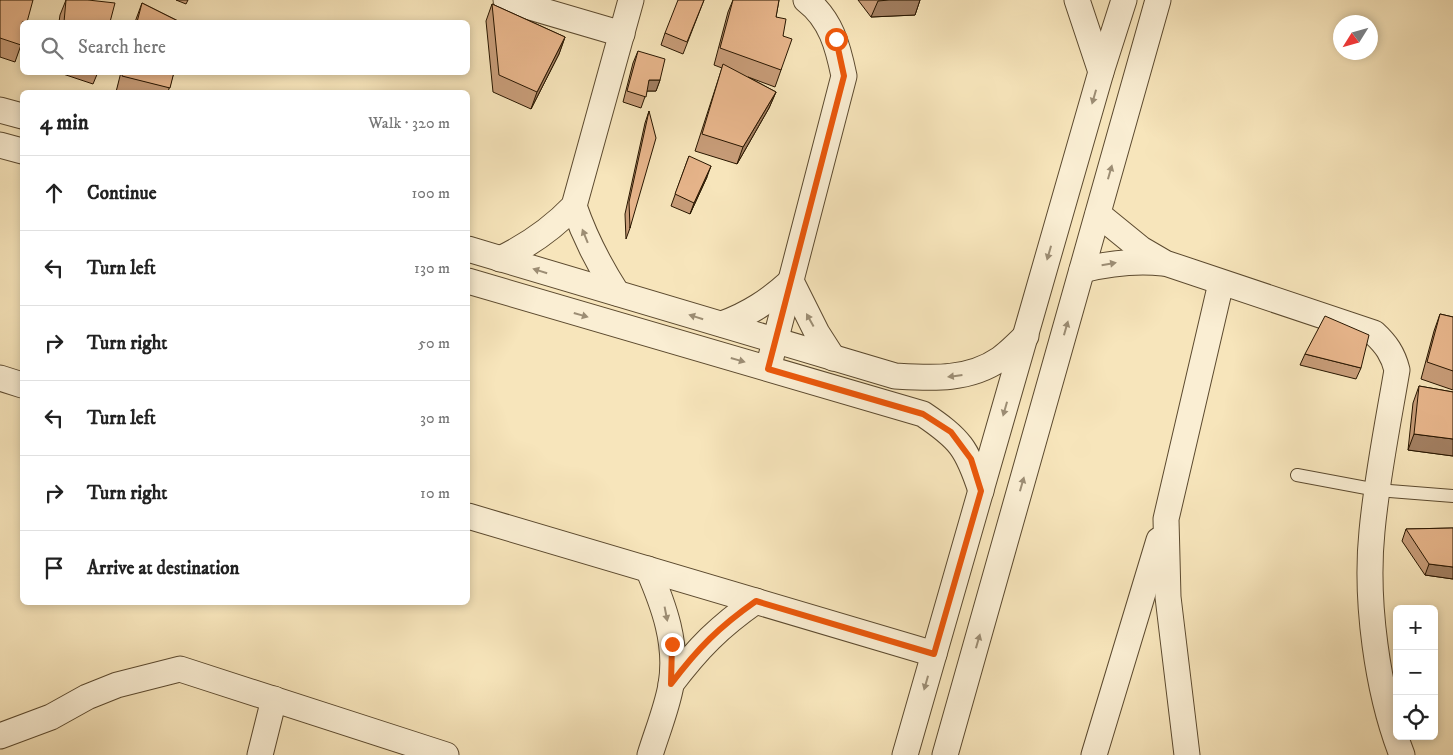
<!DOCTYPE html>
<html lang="en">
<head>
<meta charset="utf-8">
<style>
	:root { --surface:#fff; --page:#f6f6f6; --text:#222; --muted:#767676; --line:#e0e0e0 }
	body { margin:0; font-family:"IM FELL DW Pica",serif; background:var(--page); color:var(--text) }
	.controls { position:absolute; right:15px; bottom:15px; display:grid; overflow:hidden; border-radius:8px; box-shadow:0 2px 8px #0003 }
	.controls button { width:45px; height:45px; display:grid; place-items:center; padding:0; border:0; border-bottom:1px solid var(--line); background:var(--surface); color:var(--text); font:25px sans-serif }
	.compass { position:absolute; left:1333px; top:15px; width:45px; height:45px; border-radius:50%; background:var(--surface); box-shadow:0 2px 8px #0003; rotate:233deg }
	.stop { position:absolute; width:15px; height:15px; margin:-11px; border:4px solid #ea580c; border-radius:50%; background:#fff }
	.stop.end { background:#ea580c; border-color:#fff; box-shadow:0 1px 5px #0008 }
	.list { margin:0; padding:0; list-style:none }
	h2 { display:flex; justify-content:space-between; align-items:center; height:65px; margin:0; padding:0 20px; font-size:21px }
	h2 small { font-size:16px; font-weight:400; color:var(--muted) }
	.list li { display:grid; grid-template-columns:32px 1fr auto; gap:15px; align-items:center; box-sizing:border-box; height:75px; padding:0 20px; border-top:1px solid var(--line) }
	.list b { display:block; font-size:19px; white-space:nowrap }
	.list em { font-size:16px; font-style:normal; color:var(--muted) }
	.icon { flex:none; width:28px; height:28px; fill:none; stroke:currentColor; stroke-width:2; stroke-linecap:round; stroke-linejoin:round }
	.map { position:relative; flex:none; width:1453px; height:755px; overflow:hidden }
	.search { position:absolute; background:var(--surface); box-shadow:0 2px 8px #0003; left:20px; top:20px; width:450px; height:55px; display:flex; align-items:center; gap:12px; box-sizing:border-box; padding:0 18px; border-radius:8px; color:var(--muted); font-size:19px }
	.panel { position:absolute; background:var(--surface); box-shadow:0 2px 8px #0003; left:20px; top:90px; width:450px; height:515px; border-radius:8px }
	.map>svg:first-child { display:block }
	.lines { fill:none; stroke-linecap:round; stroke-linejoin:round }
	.service-casing { stroke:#5c4a2f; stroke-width:14 }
	.minor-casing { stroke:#5c4a2f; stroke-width:27 }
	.service { stroke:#faeed3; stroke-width:12 }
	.minor { stroke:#faeed3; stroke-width:25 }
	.wall { fill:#c79c78; stroke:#281600 }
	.shaded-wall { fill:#a27f61; stroke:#281600 }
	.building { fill:#e7b58b; stroke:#281600 }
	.oneway { fill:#9c8d74 }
	.route { stroke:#ea580c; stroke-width:6 }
</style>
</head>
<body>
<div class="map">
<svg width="1453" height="755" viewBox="0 0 1453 755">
	<rect width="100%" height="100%" fill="#f7e5bb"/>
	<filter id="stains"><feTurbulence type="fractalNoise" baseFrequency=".004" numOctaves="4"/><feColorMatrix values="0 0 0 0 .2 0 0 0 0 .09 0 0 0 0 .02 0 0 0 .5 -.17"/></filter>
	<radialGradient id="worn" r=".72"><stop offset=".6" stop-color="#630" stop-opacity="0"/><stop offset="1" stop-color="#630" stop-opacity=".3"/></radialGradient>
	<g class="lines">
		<g class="service-casing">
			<path id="service" d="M1297,475L1377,490L1453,496"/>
		</g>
		<g class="minor-casing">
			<g id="minor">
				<path d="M506,0L622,34"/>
				<path d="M1077,0L1101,72"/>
				<path d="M0,110L22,116"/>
				<path d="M0,145L22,151"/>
				<path d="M574,206C585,238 599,265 617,293"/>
				<path d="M1098,214L1141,249L1165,263L1374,333C1386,344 1393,354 1397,370C1388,423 1377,477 1372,531C1365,600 1377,691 1402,755"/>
				<path d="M468,249L895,376C931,378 968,381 1000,359C1009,353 1018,343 1026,336"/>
				<path d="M500,259C529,245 552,229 574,206L631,0"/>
				<path d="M1082,270C1110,263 1134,260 1163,263"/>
				<path d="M468,281L923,414C960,439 967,448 981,491"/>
				<path d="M722,324C749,314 769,301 791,281L817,333L833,358"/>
				<path d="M771,357L844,76C838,47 831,19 806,0"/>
				<path d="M0,378L22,385"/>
				<path d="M468,516L934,654"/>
				<path d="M648,569C664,606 678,644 671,685C667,708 657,732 650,755"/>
				<path d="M671,684C698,648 719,627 756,601"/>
				<path d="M0,736L51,717L87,697L117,685L180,669L446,755"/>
				<path d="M260,755L274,699"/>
				<path d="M905,755L1101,72L1124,0"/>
				<path d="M945,755L1158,0"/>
				<path d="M1094,755L1159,540"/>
				<path d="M1187,755L1168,597L1166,519L1221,283"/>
			</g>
		</g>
		<use href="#service" class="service"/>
		<use href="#minor" class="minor"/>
	</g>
	<g class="wall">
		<path d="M0,0L21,45L15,62L0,57Z"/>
		<path d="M66,0H88L110,22H59L60,15Z"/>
		<path d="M176,0H188L186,4Z"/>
		<path d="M704,0L683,54L661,45L665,33Z"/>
		<path d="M733,0H779L776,17L783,36L781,70L775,87L748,77L776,92L769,108L737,164L695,151L722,68L714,65L728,12Z"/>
		<path d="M858,0H920L915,15L871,17Z"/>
		<path d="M142,3L180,22H135Z"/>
		<path d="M492,4L565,37L559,54L531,109L493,92L486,21Z"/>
		<path d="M638,51L660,80L656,91H647L641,108L623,102L633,63Z"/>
		<path d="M57,72H98L93,84Z"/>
		<path d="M121,72H174L168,92H116Z"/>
		<path d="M649,111L630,228L626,239L625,214L645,123Z"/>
		<path d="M689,156L707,177L690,214L671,206Z"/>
		<path d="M1440,314L1453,317V390L1421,379L1434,331Z"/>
		<path d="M1305,354L1361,368L1356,379L1300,365Z"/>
		<path d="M1419,386L1453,392V456L1408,450L1413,403Z"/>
		<path d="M1453,528V579L1425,575L1402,541L1406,529Z"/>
	</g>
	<g class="shaded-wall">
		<path d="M889,0H920L915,15L871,17L878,1Z"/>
		<path d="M565,37L559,54L531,109L537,92Z"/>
		<path d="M649,80H660L656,91H645Z"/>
		<path d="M776,92L769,108L737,164L743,147Z"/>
		<path d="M711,166L707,177L690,214L694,203Z"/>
		<path d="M1414,434L1453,439V456L1408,450Z"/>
		<path d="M1429,564L1453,567V579L1425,575Z"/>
	</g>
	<g class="building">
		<path d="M0,0H33L27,22H22V40L21,45L0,38Z"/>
		<path d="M66,0H88L115,3L110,22H64Z"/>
		<path d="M678,0H704L687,42L665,33Z"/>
		<path d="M733,0H779L776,17L786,19L783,36L792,39L781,70L720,48Z"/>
		<path d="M142,3L180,22H137Z"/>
		<path d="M492,4L565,37L537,92L499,75Z"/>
		<path d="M638,51L665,59L660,80H649L646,97L627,91Z"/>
		<path d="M723,64L776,92L743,147L702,134Z"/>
		<path d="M123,72H174L170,88L122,76Z"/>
		<path d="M649,111L656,138L630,228L629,202Z"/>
		<path d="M689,156L711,166L694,203L675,194Z"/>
		<path d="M1440,314L1453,317V371L1427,362Z"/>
		<path d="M1325,316L1369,335L1361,368L1305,354Z"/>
		<path d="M1419,386L1453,392V439L1414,434Z"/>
		<path d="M1453,528V567L1429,564L1406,529Z"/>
	</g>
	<defs><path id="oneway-solid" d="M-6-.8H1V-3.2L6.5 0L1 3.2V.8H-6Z" transform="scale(1.25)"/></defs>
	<g class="oneway">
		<use href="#oneway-solid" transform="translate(1094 97) rotate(106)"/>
		<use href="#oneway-solid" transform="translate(1110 172) rotate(-74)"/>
		<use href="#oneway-solid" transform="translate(585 236) rotate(-112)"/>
		<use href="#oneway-solid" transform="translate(1049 253) rotate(106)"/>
		<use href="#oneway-solid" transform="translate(1109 264) rotate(-10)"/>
		<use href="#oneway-solid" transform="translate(540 271) rotate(-163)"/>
		<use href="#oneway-solid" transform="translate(581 315) rotate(16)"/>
		<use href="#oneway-solid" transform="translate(696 317) rotate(-163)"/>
		<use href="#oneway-solid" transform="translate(810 320) rotate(-119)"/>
		<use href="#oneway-solid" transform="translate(1066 328) rotate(-74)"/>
		<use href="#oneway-solid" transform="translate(738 360) rotate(16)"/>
		<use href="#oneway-solid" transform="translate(955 376) rotate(173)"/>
		<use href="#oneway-solid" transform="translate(1005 409) rotate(106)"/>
		<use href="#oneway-solid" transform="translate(1022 484) rotate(-74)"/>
		<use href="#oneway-solid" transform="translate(666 614) rotate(79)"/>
		<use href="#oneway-solid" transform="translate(978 641) rotate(-74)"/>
		<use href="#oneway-solid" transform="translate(926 683) rotate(106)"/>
	</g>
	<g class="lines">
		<path class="route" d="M672,644L671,684C698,648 719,627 756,601L934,654L981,491L971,459L951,432L923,414L768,369L844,76L836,39"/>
	</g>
	<rect width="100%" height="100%" filter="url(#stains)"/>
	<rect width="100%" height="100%" fill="url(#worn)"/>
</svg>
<div class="controls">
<button>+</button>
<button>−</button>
<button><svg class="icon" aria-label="locate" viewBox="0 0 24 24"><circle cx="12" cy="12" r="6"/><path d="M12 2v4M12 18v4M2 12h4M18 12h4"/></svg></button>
</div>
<svg class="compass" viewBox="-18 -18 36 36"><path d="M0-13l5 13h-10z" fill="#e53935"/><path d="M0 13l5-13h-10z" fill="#767676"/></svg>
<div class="stop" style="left:836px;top:39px"></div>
<div class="stop end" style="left:672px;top:644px"></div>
<div class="search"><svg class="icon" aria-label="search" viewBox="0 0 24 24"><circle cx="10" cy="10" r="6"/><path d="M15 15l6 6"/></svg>Search here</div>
<section class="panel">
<h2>4 min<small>Walk · 320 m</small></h2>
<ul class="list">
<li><svg class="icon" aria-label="ahead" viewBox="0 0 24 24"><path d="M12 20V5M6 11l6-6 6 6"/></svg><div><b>Continue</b></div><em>100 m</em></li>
<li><svg class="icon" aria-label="left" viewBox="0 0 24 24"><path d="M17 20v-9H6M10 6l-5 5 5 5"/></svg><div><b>Turn left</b></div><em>130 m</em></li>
<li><svg class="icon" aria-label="right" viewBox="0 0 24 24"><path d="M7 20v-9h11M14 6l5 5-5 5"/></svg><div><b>Turn right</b></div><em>50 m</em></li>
<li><svg class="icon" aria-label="left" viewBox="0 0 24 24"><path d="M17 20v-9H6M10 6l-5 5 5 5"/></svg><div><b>Turn left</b></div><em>30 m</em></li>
<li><svg class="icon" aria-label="right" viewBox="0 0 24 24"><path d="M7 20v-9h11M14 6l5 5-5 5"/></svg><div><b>Turn right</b></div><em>10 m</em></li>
<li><svg class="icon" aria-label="arrive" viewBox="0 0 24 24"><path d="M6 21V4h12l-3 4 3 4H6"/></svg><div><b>Arrive at destination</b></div></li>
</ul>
</section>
</div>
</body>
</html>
